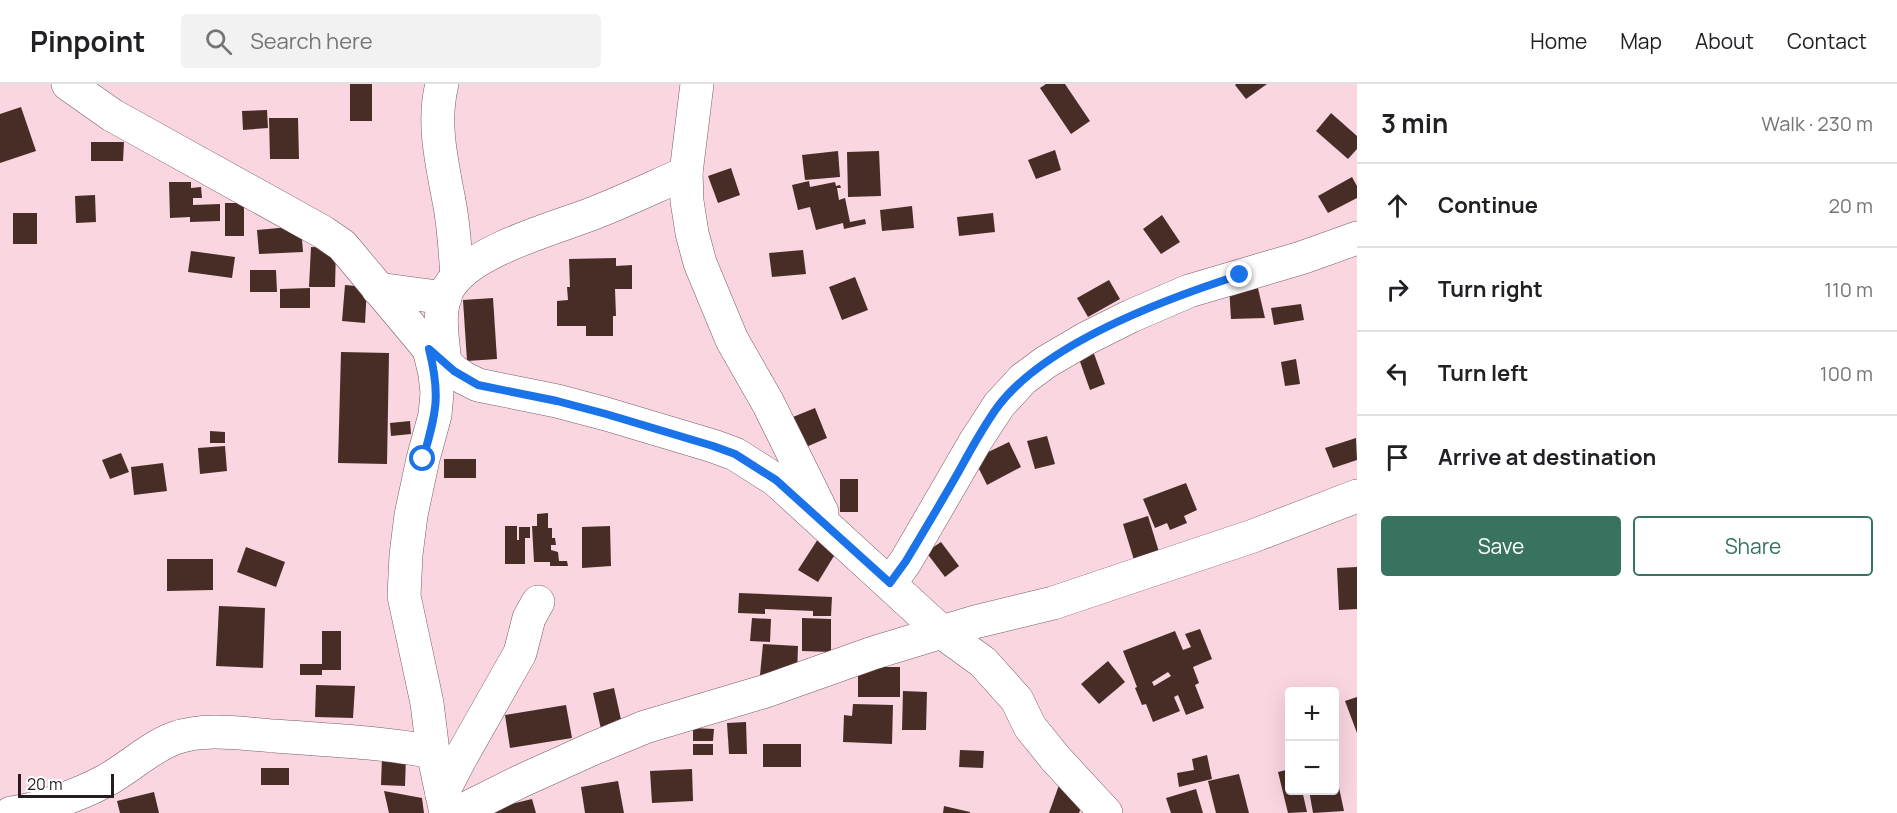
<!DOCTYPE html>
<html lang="en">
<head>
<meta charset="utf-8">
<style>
	:root { --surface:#fff; --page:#f2f2f2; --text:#202124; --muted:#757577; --line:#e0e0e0; --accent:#37735f }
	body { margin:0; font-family:Manrope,sans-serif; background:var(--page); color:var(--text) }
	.controls { position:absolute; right:18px; bottom:18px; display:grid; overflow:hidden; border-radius:6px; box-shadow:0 6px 24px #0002 }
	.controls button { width:54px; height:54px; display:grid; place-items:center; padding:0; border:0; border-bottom:2px solid var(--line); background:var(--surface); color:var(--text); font:30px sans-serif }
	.scale { position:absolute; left:18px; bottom:15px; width:96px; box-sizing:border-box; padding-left:6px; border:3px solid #271b1f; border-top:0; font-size:16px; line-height:21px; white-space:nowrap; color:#271b1f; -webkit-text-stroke:4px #fff; paint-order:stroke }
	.stop { position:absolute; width:18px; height:18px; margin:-14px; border:4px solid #1a73e8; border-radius:50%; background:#fff }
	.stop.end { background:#1a73e8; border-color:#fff; box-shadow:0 2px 6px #0008 }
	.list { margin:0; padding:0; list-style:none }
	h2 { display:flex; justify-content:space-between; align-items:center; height:78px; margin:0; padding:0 24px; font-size:26px }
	h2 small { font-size:20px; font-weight:400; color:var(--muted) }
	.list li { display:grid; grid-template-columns:39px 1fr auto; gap:18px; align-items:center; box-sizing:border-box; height:84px; padding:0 24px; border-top:2px solid var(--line) }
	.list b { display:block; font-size:22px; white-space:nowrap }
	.list em { font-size:20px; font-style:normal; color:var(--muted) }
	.actions { display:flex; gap:12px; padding:18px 24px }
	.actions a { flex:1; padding:14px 0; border:2px solid var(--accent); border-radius:6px; text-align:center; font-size:21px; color:var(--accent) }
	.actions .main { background:var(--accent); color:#fff }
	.icon { flex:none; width:33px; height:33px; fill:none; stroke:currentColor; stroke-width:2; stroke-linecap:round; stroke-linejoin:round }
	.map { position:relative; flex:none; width:1357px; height:729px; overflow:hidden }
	header { display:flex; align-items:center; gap:36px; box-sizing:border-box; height:84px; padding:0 30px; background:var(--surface); border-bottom:2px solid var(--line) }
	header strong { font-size:28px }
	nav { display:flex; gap:33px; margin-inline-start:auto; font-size:21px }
	.search { width:420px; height:54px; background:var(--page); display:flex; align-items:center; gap:15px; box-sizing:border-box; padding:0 21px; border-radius:6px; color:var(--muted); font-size:22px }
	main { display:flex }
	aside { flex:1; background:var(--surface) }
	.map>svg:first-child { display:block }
	.building { fill:#482d27; fill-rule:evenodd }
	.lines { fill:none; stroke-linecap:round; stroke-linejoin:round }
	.minor-casing { stroke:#795b65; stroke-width:34 }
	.minor { stroke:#fff; stroke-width:33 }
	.route { stroke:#1a73e8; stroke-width:8 }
</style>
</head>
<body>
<header>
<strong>Pinpoint</strong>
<div class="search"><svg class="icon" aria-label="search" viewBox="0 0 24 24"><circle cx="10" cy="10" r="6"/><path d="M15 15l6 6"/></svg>Search here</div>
<nav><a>Home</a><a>Map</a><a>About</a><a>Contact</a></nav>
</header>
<main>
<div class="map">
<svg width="1357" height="729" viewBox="0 0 1357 729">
	<rect width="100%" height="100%" fill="#f9d6e0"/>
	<g class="building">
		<rect x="350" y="0" width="22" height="37"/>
		<path d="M1046,0H1065L1090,37L1071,50L1040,4Z"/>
		<path d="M1236,0H1267L1246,15L1235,1Z"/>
		<path d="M21,23L36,67L0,79V30Z"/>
		<path d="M267,26L268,44L243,46L242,27Z"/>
		<path d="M1331,29L1357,52V65L1348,75L1316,47Z"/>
		<path d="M269,34H298L299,75H270Z"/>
		<path d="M91,58H124L123,77H91Z"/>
		<path d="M1055,66L1061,86L1036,95L1028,76Z"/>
		<path d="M838,67L840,93L805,96L802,71Z"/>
		<path d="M879,67L881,112L848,113L847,68Z"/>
		<path d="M731,84L740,111L718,119L708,92Z"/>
		<path d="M1352,93L1357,102V114L1328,129L1318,112Z"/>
		<path d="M809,97L810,103L835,98L836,102L840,101L841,104H837L839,116L845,114L850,138L865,135L866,140L844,145L843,139L816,146L810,123L798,126L792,101Z"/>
		<path d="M169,98H191V104L201,103L202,114H193V121L220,120V137L190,138V133L170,134Z"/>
		<path d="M95,111L96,138L76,139L75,112Z"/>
		<rect x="225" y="119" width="19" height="33"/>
		<path d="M912,122L914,144L882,147L880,126Z"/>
		<rect x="13" y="129" width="24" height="31"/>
		<path d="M993,129L995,148L959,152L957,133Z"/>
		<path d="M1162,131L1180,158L1161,170L1143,145Z"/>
		<path d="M301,142L303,168L259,170L257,146Z"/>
		<path d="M311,163L336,164L335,203H309Z"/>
		<path d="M803,166L806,190L772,193L769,169Z"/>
		<path d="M191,167L235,173L232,194L188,188Z"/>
		<path d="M616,174V182L632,181V205H615L616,232H613V252H586V242H557V217L568,216L567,203H570L569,175Z"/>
		<path d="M250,186H276L277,208H250Z"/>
		<path d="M855,193L868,226L842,236L829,203Z"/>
		<path d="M1109,196L1120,215L1088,233L1077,214Z"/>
		<path d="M1257,200L1265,234L1231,235L1229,202Z"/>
		<path d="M345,201L367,203L365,239L342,237Z"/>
		<path d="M310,204V224H280V205Z"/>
		<path d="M493,214L497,275L467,277L463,216Z"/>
		<path d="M1301,220L1304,236L1274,241L1271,224Z"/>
		<path d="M1093,267L1105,300L1090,306L1078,272Z"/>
		<path d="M341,268L389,269L387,380L338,379Z"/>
		<path d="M1296,275L1300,300L1285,302L1281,278Z"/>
		<path d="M815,324L827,354L806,363L793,333Z"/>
		<path d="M410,337L411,350L391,352L390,339Z"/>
		<path d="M210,347L225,348V359H210Z"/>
		<path d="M1047,352L1055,380L1035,385L1027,357Z"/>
		<path d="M1356,354L1357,376L1333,384L1325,364Z"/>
		<path d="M1009,358L1021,383L987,401L974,375Z"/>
		<path d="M225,362L227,387L200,390L198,364Z"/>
		<path d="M121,369L129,388L110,395L102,376Z"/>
		<rect x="444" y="375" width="32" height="19"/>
		<path d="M163,379L167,407L134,411L131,383Z"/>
		<rect x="840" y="395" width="18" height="33"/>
		<path d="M1186,399L1197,426L1184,432L1187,439L1170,446L1167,439L1155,444L1143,415Z"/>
		<path d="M548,429V444H552V454H555L556,461H551V466L558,468L559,477H567L568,482H550V478H534L532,442H537V430Z"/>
		<path d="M1148,432L1159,468L1134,476L1123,440Z"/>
		<path d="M505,442H517V456H519V443H530V454H525V480H505Z"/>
		<path d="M610,442L611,482L582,484V443Z"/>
		<path d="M818,455L837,467L818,498L798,486Z"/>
		<path d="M941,458L959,482L945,493L926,468Z"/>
		<path d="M246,463L285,478L276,503L237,488Z"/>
		<path d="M167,475H213V506L167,507Z"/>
		<path d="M1357,483V525L1339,526L1337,484Z"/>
		<path d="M739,509L832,513L831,532H813V527L765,525V530L738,529Z"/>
		<path d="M219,522L265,524L263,584L216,582Z"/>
		<path d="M752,534L771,535L770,558L750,557Z"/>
		<path d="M802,534L831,535V568L802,567Z"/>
		<path d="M1200,545L1212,575L1193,583L1199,599L1195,601L1204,624L1186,631L1178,611L1174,613L1180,627L1153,638L1146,620L1142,621L1135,604L1137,603L1123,567L1175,547L1183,566L1191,563L1185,550ZM1168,588L1171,592L1154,602L1152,598Z"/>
		<path d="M322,547H341V586H322V591H300V580H322Z"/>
		<path d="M763,560L798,562L797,593L760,591Z"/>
		<path d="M1108,577L1125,598L1099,620L1081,600Z"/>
		<rect x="858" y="583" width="42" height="30"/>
		<path d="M316,601L355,602L353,634L315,633Z"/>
		<path d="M614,604L622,640L601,645L593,609Z"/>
		<path d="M903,607L927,608L926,646H902Z"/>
		<path d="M1357,613V649L1345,617Z"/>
		<path d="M853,620L893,621L892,660L843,658L844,631L852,632Z"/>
		<path d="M566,621L572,654L510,664L505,631Z"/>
		<path d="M746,638L747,670H729L727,639Z"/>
		<path d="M693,644L714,645L713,657H693Z"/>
		<rect x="693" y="660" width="20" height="11"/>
		<rect x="763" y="660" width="38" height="23"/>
		<path d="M960,666L984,667L983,684L959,683Z"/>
		<path d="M1207,671L1212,695L1179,703L1177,689L1194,686L1192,675Z"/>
		<path d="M382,673H406L405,702L381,701Z"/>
		<path d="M1334,680L1344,727L1313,729L1309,706H1334Z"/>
		<rect x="261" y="684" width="28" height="17"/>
		<path d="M692,685L693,717L652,719L650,687Z"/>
		<path d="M1290,685V706H1302L1307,728L1288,729L1278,688Z"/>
		<path d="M1239,690L1249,729H1216L1208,697Z"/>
		<path d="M618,697L624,729H585L581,703Z"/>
		<path d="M1059,701L1086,710L1079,729H1049Z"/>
		<path d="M1196,705L1203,729H1171L1166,714Z"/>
		<path d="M384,707L422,714L424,729H389Z"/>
		<path d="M154,708L159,729H120L117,717Z"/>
		<path d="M532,715L536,729H495L494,724Z"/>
		<path d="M944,722L970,728V729H943Z"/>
	</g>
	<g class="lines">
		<g class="minor-casing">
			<g id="minor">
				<path d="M68,0L112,31L323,148L342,161L429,265L454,287L464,294L478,301L557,317L606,330L713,362L735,370L776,396L943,549L983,578L1017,616L1030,643L1056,675L1106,729"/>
				<path d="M442,0C432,39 442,79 449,117C454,141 455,167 457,192"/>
				<path d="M697,0L686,89L687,117L692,149L700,179L732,256L768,319L822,428"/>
				<path d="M378,205L445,214"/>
				<path d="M429,265L435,290L437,309L435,331L423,375L411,431L406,471L404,512L427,619L433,668L446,729"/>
				<path d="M445,280C443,256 436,225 449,203C472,166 553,145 594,129C625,117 656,102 686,89"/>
				<path d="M890,499L906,477L975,358L999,321L1023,295L1046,278L1087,254L1131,232L1189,207L1301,174L1357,154"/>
				<path d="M442,710L460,675L520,569L529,534L538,518"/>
				<path d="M11,729C40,725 79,711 105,697C129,684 150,663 175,654C206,643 243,650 275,652C328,656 380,658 433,668"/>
				<path d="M457,729L521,697L592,665L645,643L766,607L873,569L975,538L1053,519L1253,452L1357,412"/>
			</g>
		</g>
		<use href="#minor" class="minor"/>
	</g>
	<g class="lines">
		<path class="route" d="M423,375C436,329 441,312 429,265L454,287L478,301L557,317L606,330L713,362L735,370L776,396L890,499L906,477C924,447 942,417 959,387C971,365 984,341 999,321C1048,258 1165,215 1240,191"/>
	</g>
</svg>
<div class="controls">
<button>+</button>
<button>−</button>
</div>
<div class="scale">20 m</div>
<div class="stop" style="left:423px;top:375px"></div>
<div class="stop end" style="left:1240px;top:191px"></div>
</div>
<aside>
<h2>3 min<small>Walk · 230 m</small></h2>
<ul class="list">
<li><svg class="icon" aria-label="ahead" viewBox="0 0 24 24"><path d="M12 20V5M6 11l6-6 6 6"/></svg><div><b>Continue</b></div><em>20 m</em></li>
<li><svg class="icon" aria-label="right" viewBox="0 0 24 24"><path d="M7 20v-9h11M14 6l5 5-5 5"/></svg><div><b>Turn right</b></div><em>110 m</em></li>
<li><svg class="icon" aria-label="left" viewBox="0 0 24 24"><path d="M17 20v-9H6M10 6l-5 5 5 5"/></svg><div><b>Turn left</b></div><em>100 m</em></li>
<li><svg class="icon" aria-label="arrive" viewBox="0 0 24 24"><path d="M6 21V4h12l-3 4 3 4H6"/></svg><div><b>Arrive at destination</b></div></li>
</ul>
<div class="actions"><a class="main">Save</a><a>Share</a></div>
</aside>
</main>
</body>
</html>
